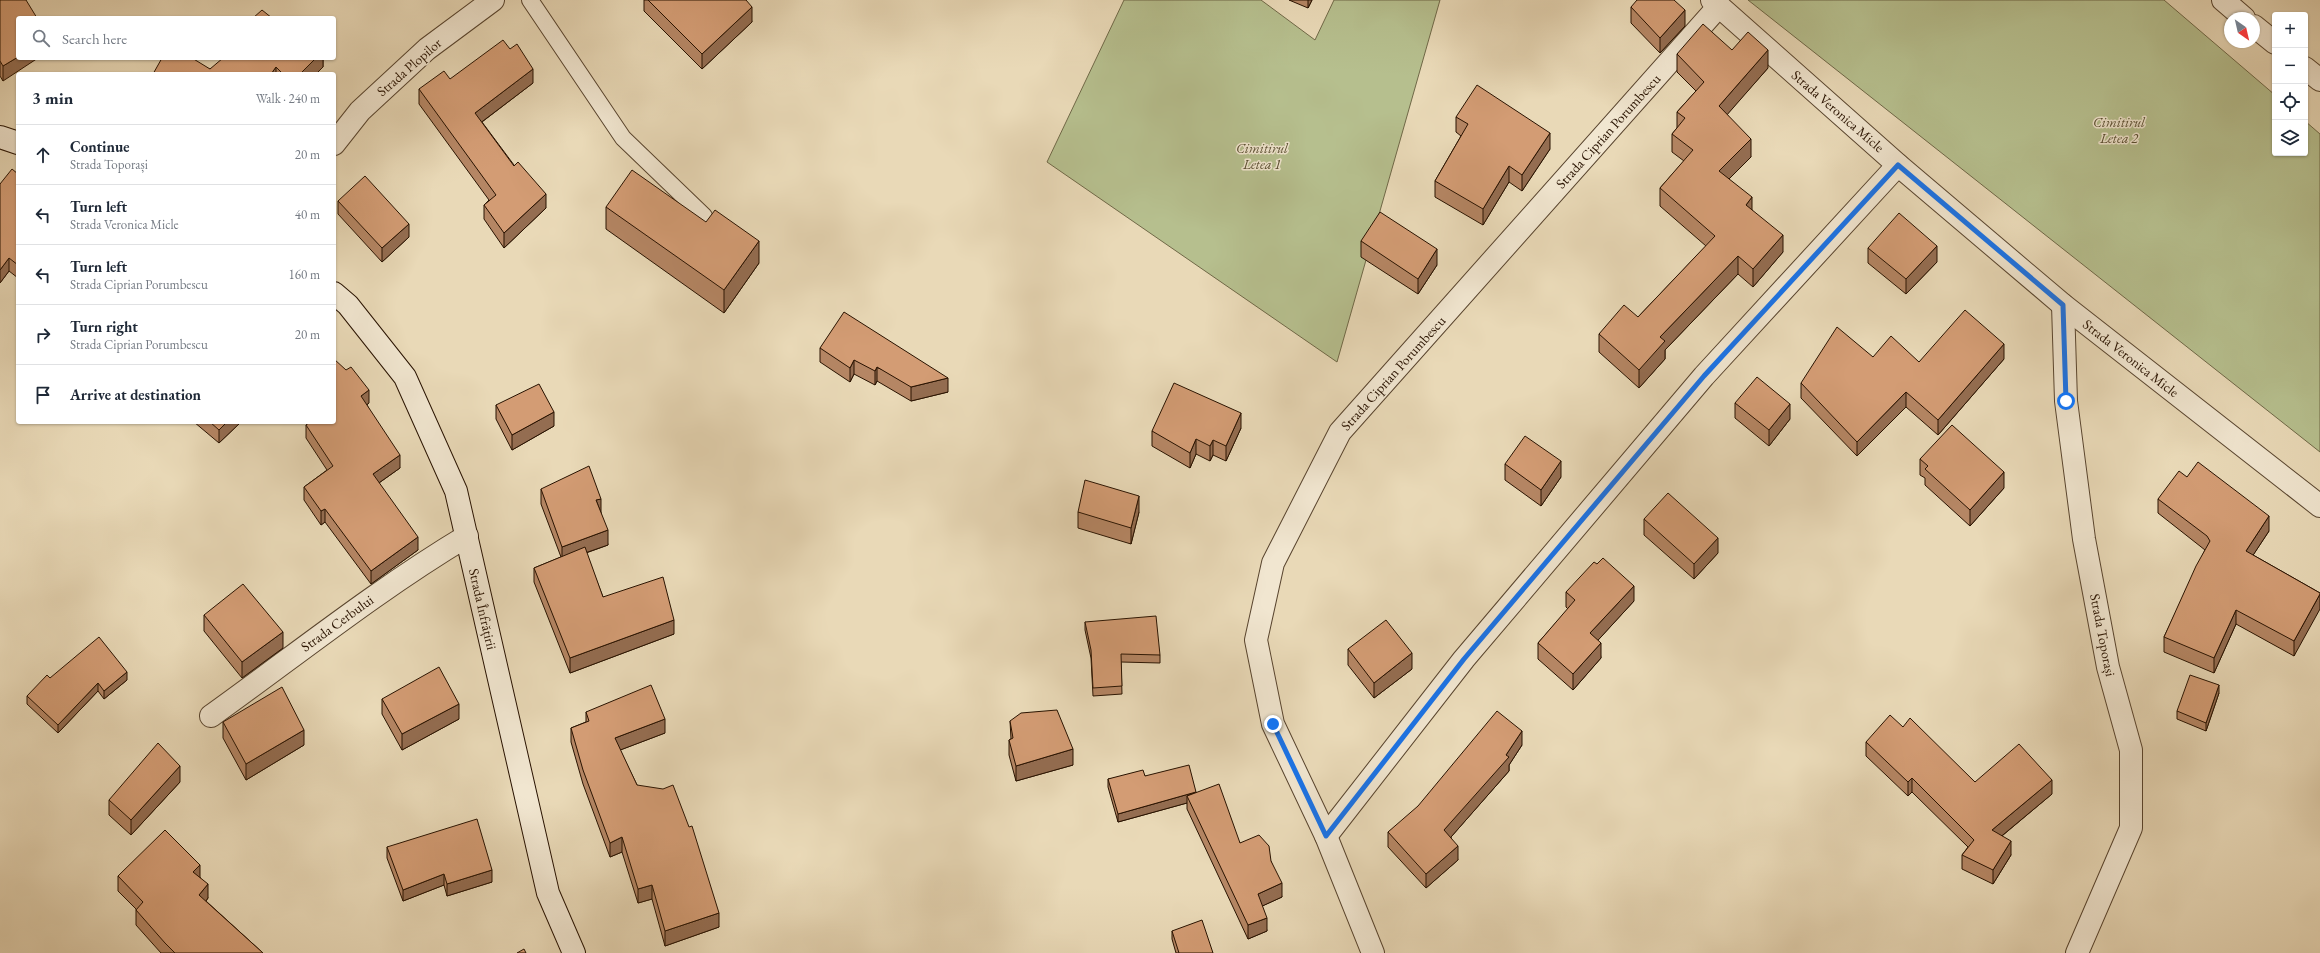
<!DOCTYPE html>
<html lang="en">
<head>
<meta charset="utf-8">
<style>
	:root { --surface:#fff; --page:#f2f2f3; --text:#1f2937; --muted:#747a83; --line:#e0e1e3 }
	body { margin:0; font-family:"EB Garamond",serif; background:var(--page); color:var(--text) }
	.controls { position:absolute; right:12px; top:12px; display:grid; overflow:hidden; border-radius:4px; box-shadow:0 1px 3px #0004 }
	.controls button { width:36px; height:36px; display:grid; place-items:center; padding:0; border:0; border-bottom:1px solid var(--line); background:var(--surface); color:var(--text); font:20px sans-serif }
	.compass { position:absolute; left:2224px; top:12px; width:36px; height:36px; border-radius:50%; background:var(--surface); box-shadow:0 1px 3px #0004; rotate:146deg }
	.stop { position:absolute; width:12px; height:12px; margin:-9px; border:3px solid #1a73e8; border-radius:50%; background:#fff }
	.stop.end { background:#1a73e8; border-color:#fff; box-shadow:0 1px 4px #0008 }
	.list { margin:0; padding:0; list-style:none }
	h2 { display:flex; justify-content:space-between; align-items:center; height:52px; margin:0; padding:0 16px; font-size:17px }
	h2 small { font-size:13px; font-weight:400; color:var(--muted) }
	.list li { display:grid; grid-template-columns:26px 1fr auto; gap:12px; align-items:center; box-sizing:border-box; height:60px; padding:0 16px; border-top:1px solid var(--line) }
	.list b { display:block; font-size:15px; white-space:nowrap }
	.list p { margin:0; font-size:13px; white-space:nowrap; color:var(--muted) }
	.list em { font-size:13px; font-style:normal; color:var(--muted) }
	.icon { flex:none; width:22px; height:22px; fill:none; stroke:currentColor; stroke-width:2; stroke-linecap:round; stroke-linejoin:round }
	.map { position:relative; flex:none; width:2320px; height:953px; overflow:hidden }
	.search { position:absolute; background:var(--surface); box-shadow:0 1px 3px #0004; left:16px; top:16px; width:320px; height:44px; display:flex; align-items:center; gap:10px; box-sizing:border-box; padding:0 14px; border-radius:4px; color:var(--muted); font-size:15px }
	.panel { position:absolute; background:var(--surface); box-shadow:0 1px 3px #0004; left:16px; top:72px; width:320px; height:352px; border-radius:4px }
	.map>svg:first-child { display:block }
	.green { fill:#b6bf8e; stroke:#6f6847 }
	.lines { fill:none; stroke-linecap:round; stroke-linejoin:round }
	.lane-casing { stroke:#58442e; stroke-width:18 }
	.street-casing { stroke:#58442e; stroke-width:24 }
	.secondary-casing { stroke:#281200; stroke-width:24 }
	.lane { stroke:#f1e6d0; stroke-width:16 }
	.street { stroke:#f1e6d0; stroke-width:22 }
	.secondary { stroke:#f1e6d0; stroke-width:22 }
	.wall { fill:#b58664; stroke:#281200 }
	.shaded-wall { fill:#946d51; stroke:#281200 }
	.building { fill:#d39c74; stroke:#281200 }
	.route { stroke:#1a73e8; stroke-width:5 }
	.labels { text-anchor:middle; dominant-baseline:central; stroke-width:3; stroke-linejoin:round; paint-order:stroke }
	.street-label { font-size:14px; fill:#281200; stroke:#f1e6d0 }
	.park-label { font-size:14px; font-style:italic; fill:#5a4f32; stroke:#f1e6d0 }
</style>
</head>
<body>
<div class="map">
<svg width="2320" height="953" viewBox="0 0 2320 953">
	<rect width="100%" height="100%" fill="#e9d9b7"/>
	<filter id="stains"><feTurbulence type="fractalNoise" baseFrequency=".005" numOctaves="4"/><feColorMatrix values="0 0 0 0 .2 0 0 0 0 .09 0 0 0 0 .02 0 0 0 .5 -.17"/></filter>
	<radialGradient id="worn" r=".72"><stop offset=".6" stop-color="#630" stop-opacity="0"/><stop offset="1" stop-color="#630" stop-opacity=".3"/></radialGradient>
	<g class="green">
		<path d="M1124,0H1261L1315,40L1334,0H1440L1337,362L1047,162Z"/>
		<path d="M1748,0H2164L2275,95V153H2305V121L2320,134V452Z"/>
	</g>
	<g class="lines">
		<g class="lane-casing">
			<path id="lane" d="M530,0L623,138L704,216"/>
		</g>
		<g class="street-casing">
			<g id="street">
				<path d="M1712,0L1898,165L2063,305L2320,506"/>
				<path d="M2223,0L2244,18"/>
				<path d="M2254,26L2275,43"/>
				<path d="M2305,68L2320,80"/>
				<path d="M334,144L360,111L427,49L493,0"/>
				<path d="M2063,305L2066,401L2084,539L2108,667L2131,750V828L2077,953"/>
				<path d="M211,716C296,655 377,590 467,536"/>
				<path d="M1326,836L1464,659L1704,376L1898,165"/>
				<path d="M1373,953L1326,836L1273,724L1256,640L1273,563L1340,432L1719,6"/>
			</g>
		</g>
		<g class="secondary-casing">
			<g id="secondary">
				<path d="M0,137L18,143"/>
				<path d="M334,293L348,305L405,377L456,491L548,893L574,953"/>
			</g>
		</g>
		<use href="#lane" class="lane"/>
		<use href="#street" class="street"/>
		<use href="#secondary" class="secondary"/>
	</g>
	<g class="wall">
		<path d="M0,0H26L3,81L0,76Z"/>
		<path d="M644,0H746L752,22L702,69L644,11Z"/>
		<path d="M1289,0H1312L1308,8Z"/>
		<path d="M1631,7L1685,26L1660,53L1631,23Z"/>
		<path d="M1732,50L1768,68L1727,114L1751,157L1729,179L1783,252L1753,287L1738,274L1665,350V359L1639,388L1599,352V334L1638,317L1706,246L1660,206V188L1684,161L1672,152V134L1677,128V112L1696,91L1677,72V54Z"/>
		<path d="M323,58V67L316,74H153L210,69Z"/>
		<path d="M533,83L482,122L546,208L504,248L484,219V205L489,200L419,104V89Z"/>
		<path d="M1456,117L1550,149L1522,191L1509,182L1483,225L1435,197V181L1461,136L1456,132Z"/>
		<path d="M18,174V278L9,271L0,283V184Z"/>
		<path d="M338,201L409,237L382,262L338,214Z"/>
		<path d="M606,207L759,263L724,313L606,229Z"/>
		<path d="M1361,241L1437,265L1418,294L1361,257Z"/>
		<path d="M1868,248L1937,262L1906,294L1868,263Z"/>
		<path d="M820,348L948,392L911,401L877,381L875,385L854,374L850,382L820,362Z"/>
		<path d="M2004,359L1938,435L1906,407L1857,456L1801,398V383L1919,362Z"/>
		<path d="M369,403L367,405L400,468L379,483L418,550L371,584L325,522L321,525L304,500V487L327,470L306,438V425Z"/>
		<path d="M1735,403L1790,419L1769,446L1735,418Z"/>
		<path d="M496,405L554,426L512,450L496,419Z"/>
		<path d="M194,422H241L219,443Z"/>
		<path d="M1241,428L1226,461L1213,455L1210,461L1196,454L1190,468L1152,446V431Z"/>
		<path d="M1920,459L2004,488L1970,526L1925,485V478L1920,475Z"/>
		<path d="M1505,464L1561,477L1541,506L1505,480Z"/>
		<path d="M2187,477L2269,531L2253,555L2320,593L2294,656L2236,624L2214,673L2164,652V637L2205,550L2158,513V499Z"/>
		<path d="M541,489L601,513L608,545L586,553L603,597L674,634L570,673L534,582V568L561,557L541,504Z"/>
		<path d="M1078,512H1139L1131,544L1078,528Z"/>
		<path d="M1644,519L1718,553L1694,579L1644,535Z"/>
		<path d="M1566,592L1634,601L1598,640L1601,658L1573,690L1538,659V643L1568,609L1566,607Z"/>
		<path d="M204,615L283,648L242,678L204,631Z"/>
		<path d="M1085,622L1160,655V663L1121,662L1122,694L1093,696L1091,658L1085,630Z"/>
		<path d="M1348,649L1412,669L1374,698L1348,665Z"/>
		<path d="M50,678L127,680L104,699L98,691L58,733L27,704V696Z"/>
		<path d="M2219,693L2206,731L2177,719V711Z"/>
		<path d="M382,699L459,719L402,750L382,714Z"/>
		<path d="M586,712L665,733L620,750L637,785L719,927L665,946L652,899L638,903L622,852L610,857L583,784L571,742V728L586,722Z"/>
		<path d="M1010,721L1073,765L1016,781L1009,755V740L1011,739Z"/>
		<path d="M223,722L304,745L246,780L223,738Z"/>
		<path d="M1903,727L1975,782L2052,794L2002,836L2011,855L1993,884L1962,869V855L1968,847L1912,792L1908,796L1866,756V742Z"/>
		<path d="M1522,745L1509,765V771L1451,837L1458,860L1426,888L1388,847V832Z"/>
		<path d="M1145,776L1196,792L1240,843L1271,861L1282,897L1262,906L1267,931L1248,939L1187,809V803L1118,822L1108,787V779Z"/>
		<path d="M180,782L131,835L109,815V800Z"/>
		<path d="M387,847L492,882L447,896L444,885L403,901L387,858Z"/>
		<path d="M118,876L200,877L208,898L206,901L263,953H161L136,925V909L118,891Z"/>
		<path d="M1172,931L1213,953H1176L1172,939Z"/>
	</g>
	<g class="shaded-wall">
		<path d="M1308,0H1312L1308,8Z"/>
		<path d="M752,7V22L702,69V54Z"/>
		<path d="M1685,10V26L1660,53V38Z"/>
		<path d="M1768,50V68L1719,124V106Z"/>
		<path d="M18,57V58H38L3,81V66Z"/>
		<path d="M316,58H323V67L316,74H300Z"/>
		<path d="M276,67V74H271Z"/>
		<path d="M533,69V83L475,127V113Z"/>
		<path d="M1550,133V149L1522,191V175Z"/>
		<path d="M1751,139V157L1719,189V171Z"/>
		<path d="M1509,166V182L1483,225V209Z"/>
		<path d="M546,194V208L504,248V233Z"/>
		<path d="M1752,197V215L1746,205Z"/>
		<path d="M409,224V237L382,262V248Z"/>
		<path d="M1783,235V252L1753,287V269Z"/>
		<path d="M759,241V263L724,313V290Z"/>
		<path d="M1937,246V262L1906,294V279Z"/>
		<path d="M1437,249V265L1418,294V279Z"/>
		<path d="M1738,256V274L1665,350V359L1639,388V370L1660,337Z"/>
		<path d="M9,258V271L0,283V270Z"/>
		<path d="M2004,344V359L1938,435V420Z"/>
		<path d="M854,360V374L850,382V368Z"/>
		<path d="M877,367V381L875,385V371Z"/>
		<path d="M948,378V392L911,401V387Z"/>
		<path d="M369,390V403L361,409V396Z"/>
		<path d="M1906,392V407L1857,456V442Z"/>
		<path d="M1790,404V419L1769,446V430Z"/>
		<path d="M554,412V426L512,450V435Z"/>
		<path d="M1241,413V428L1226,461V446Z"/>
		<path d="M227,422H241L219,443V430Z"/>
		<path d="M1196,439V454L1190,468V453Z"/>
		<path d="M1213,440V455L1210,461V446Z"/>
		<path d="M400,455V468L373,487V474Z"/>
		<path d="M1561,461V477L1541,506V490Z"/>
		<path d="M2004,472V488L1970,526V510Z"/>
		<path d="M1139,496V512L1131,544V528Z"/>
		<path d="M601,499V513L596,500Z"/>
		<path d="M325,509V522L321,525V511Z"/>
		<path d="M2269,516V531L2246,566V551Z"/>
		<path d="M608,530V545L562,561V547Z"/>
		<path d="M418,537V550L371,584V571Z"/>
		<path d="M1718,538V553L1694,579V564Z"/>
		<path d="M1634,586V601L1590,649V633Z"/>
		<path d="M2320,594V609L2294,656V641Z"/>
		<path d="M2236,610V624L2214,673V658Z"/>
		<path d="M674,620V634L570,673V658Z"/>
		<path d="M283,632V648L242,678V662Z"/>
		<path d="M1601,643V658L1573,690V674Z"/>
		<path d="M1412,653V669L1374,698V683Z"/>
		<path d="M127,672V680L104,699V691Z"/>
		<path d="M98,683V691L58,733V725Z"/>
		<path d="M2219,685V693L2206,731V723Z"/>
		<path d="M459,704V719L402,750V734Z"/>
		<path d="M665,719V733L615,752V738Z"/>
		<path d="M304,730V745L246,780V764Z"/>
		<path d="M1522,731V745L1509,765V771L1444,845V830L1506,755Z"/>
		<path d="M1073,749V765L1016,781V766Z"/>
		<path d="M180,766V782L131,835V820Z"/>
		<path d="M1912,778V792L1908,796V782Z"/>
		<path d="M2052,780V794L1992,844V830Z"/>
		<path d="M1196,792L1187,796V803L1118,822V814Z"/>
		<path d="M622,837V852L610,857V843Z"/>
		<path d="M2011,841V855L1993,884V870Z"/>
		<path d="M1458,846V860L1426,888V874Z"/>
		<path d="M200,865V880L193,872Z"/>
		<path d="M492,870V882L447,896V884Z"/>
		<path d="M444,874V885L403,901V890Z"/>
		<path d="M1282,883V897L1258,908V894Z"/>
		<path d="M208,884V898L199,910V895Z"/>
		<path d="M652,885V899L638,903V889Z"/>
		<path d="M719,913V927L665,946V931Z"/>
		<path d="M1267,918V931L1248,939V925Z"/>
	</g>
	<g class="building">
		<path d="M0,0H26L37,18H18V57L3,66L0,61Z"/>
		<path d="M648,0H746L752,7L702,54Z"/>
		<path d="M1637,0H1674L1685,10L1660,38L1631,7Z"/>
		<path d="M262,10L272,18H253Z"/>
		<path d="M1703,24L1732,50L1748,32L1768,50L1719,106L1751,139L1719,171L1752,197L1746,205L1783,235L1753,269L1738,256L1660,337L1665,341L1639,370L1599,334L1624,305L1638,317L1715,236L1660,188L1693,150L1672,134L1685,118L1677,112L1704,82L1677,54Z"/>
		<path d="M503,40L510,49L517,44L533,69L475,113L514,166L518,162L546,194L504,233L484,205L496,195L419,89L444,71L450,79Z"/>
		<path d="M162,58H192L210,69L223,58H316L300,74H283L276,67L271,74H153Z"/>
		<path d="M1477,85L1550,133L1522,175L1509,166L1483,209L1435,181L1468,124L1456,117Z"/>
		<path d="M12,169L18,174V265L9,258L0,270V184Z"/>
		<path d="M632,170L706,222L715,210L759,241L724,290L606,207Z"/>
		<path d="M365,176L409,224L382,248L338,201Z"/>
		<path d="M1380,212L1437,249L1418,279L1361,241Z"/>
		<path d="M1899,213L1937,246L1906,279L1868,248Z"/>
		<path d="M1965,310L2004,344L1938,420L1906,392L1857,442L1801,383L1837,327L1873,357L1891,336L1919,362Z"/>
		<path d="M844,312L948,378L911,387L877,367L875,371L854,360L850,368L820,348Z"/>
		<path d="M334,359L346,370L351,367L369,390L361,396L400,455L373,474L418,537L371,571L325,509L321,511L304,487L333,466L306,425L310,422H334Z"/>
		<path d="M1757,377L1790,404L1769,430L1735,403Z"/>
		<path d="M1174,383L1241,413L1226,446L1213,440L1210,446L1196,439L1190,453L1152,431Z"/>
		<path d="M539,384L554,412L512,435L496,405Z"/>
		<path d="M210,422H227L219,430Z"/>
		<path d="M1952,425L2004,472L1970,510L1925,469L1928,466L1920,459Z"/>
		<path d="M1525,436L1561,461L1541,490L1505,464Z"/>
		<path d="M2198,462L2269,516L2246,551L2320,593V594L2294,641L2236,610L2214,658L2164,637L2196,566L2210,541L2207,536L2158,499L2179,471L2187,477Z"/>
		<path d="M589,466L601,499L596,500L608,530L562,547L541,489Z"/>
		<path d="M1085,480L1139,496L1131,528L1078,512Z"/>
		<path d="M1668,493L1718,538L1694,564L1644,519Z"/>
		<path d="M585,547L603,597L663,577L674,620L570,658L534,568Z"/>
		<path d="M1603,558L1634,586L1590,633L1601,643L1573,674L1538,643L1575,600L1566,592L1594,562L1597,564Z"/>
		<path d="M243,584L283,632L242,662L204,615Z"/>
		<path d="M1156,616L1160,655L1121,654L1122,686L1093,688L1091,650L1085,622Z"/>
		<path d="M1386,620L1412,653L1374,683L1348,649Z"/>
		<path d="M99,637L127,672L104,691L98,683L58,725L27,696L47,675L50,678Z"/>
		<path d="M439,667L459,704L402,734L382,699Z"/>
		<path d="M2190,675L2219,685L2206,723L2177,711Z"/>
		<path d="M651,685L665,719L615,738L637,785L663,789L673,785L689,827L692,826L719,913L665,931L652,885L638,889L622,837L610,843L583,770L571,728L589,721L586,712Z"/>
		<path d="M282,687L304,730L246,764L223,722Z"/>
		<path d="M1057,710L1073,749L1016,766L1009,740L1013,738L1010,721L1021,713Z"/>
		<path d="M1497,711L1522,731L1506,755L1509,757L1444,830L1458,846L1426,874L1388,832L1418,806Z"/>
		<path d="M1890,715L1903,727L1910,718L1975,782L2019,744L2052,780L1992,830L2011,841L1993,870L1962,855L1974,840L1912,778L1908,782L1866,742Z"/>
		<path d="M158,743L180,766L131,820L109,800Z"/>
		<path d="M1189,765L1196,792L1118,814L1108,779L1143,770L1145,776Z"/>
		<path d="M1219,784L1240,843L1259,835L1269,846L1271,861L1282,883L1258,894L1267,918L1248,925L1187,796Z"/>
		<path d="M477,819L492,870L447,884L444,874L403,890L387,847Z"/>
		<path d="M165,830L200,865L193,872L208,884L199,895L263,953H175L165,943L136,910L143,902L118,876Z"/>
		<path d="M1202,920L1213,953H1179L1172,931Z"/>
		<path d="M524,949L526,953H517Z"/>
	</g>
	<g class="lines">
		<path class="route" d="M1273,724L1326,836L1464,659L1704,376L1898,165L2063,305L2066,401"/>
	</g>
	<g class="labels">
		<g class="street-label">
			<text transform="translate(409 67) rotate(-41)">Strada Plopilor</text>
			<text transform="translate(1838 111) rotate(41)">Strada Veronica Micle</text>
			<text transform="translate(1608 131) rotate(-48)">Strada Ciprian Porumbescu</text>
			<text transform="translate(2131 358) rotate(38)">Strada Veronica Micle</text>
			<text transform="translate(1393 373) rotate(-48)">Strada Ciprian Porumbescu</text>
			<text transform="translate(483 609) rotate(77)">Strada Înfrățirii</text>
			<text transform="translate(337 623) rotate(-36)">Strada Cerbului</text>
			<text transform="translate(2103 635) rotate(79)">Strada Toporași</text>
		</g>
		<g class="park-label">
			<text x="2119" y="122">Cimitirul<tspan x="2119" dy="16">Letea 2</tspan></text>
			<text x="1262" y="148">Cimitirul<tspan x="1262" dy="16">Letea 1</tspan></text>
		</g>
	</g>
	<rect width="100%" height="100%" filter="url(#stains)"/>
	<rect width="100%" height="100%" fill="url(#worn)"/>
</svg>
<div class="controls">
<button>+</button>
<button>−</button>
<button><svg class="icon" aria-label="locate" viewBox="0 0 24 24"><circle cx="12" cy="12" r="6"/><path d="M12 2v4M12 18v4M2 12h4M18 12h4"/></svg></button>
<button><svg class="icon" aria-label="layers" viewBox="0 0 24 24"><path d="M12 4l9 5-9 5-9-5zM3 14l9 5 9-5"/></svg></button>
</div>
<svg class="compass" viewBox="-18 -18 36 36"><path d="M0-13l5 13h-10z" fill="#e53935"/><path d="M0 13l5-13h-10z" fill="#747a83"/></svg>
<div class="stop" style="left:2066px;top:401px"></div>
<div class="stop end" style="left:1273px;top:724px"></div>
<div class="search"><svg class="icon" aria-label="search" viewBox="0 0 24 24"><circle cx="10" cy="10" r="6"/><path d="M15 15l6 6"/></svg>Search here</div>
<section class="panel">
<h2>3 min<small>Walk · 240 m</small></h2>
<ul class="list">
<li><svg class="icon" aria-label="ahead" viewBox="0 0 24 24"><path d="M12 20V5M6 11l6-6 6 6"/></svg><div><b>Continue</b><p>Strada Toporași</p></div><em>20 m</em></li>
<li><svg class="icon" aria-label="left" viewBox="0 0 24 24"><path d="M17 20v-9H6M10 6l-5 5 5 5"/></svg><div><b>Turn left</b><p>Strada Veronica Micle</p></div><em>40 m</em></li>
<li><svg class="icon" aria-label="left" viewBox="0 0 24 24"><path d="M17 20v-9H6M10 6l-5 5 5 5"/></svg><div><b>Turn left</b><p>Strada Ciprian Porumbescu</p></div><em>160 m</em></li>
<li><svg class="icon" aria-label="right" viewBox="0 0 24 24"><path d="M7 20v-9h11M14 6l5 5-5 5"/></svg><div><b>Turn right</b><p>Strada Ciprian Porumbescu</p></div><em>20 m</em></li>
<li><svg class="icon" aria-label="arrive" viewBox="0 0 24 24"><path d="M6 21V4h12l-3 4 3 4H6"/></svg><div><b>Arrive at destination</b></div></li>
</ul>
</section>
</div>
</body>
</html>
